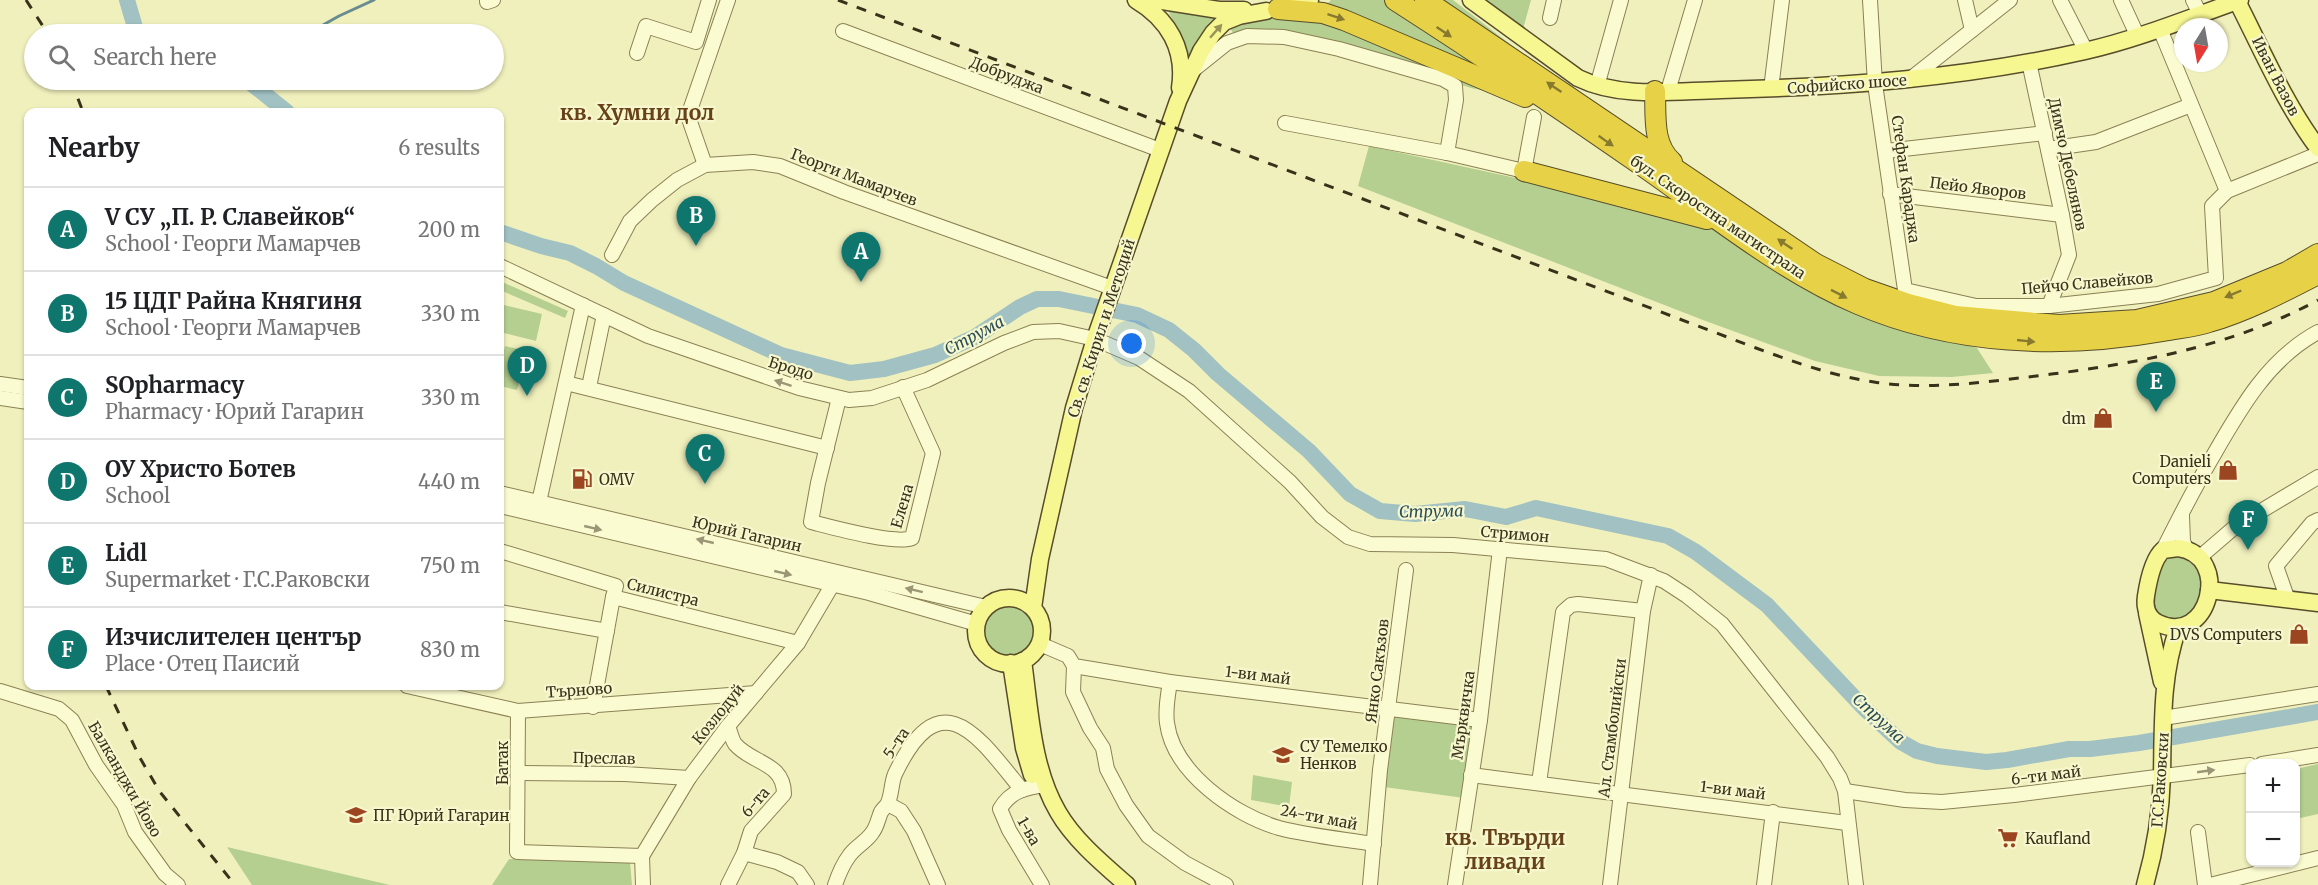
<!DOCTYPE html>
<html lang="en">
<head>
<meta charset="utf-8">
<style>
	:root { --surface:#fff; --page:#f6f6f6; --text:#202124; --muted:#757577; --line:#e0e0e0; --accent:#0f766e }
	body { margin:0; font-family:Merriweather,serif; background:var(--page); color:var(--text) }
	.controls { position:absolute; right:18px; bottom:18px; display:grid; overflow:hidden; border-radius:12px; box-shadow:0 2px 4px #0004 }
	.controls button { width:54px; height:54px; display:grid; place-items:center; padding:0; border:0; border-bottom:2px solid var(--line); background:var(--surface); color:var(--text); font:30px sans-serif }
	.compass { position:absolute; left:2174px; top:18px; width:54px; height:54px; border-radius:50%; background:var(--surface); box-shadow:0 2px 4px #0004; rotate:191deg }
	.you { position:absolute; left:1132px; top:344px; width:21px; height:21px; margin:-15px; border:4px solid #fff; border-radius:50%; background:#1a73e8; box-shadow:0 0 0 9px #1a73e833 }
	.badge { display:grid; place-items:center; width:39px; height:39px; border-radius:50%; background:var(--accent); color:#fff; font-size:20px; font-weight:700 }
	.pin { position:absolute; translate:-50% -50px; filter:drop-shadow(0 2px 3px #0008) }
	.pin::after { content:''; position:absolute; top:32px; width:21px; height:18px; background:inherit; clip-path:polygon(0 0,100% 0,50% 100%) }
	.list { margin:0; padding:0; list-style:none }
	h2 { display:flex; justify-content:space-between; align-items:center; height:78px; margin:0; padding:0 24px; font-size:26px }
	h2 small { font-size:20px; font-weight:400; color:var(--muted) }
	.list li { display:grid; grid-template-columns:39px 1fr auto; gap:18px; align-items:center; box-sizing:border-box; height:84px; padding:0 24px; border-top:2px solid var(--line) }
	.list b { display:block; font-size:22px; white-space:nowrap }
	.list p { margin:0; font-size:20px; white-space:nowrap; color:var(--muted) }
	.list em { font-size:20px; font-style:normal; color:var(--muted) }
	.icon { flex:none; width:33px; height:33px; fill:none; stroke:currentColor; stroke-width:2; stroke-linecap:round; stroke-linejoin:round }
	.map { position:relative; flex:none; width:2318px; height:885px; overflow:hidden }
	.search { position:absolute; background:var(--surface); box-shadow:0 2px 4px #0004; left:24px; top:24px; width:480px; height:66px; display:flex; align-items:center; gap:15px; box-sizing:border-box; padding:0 21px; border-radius:33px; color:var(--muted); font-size:22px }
	.panel { position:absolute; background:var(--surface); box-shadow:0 2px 4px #0004; left:24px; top:108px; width:480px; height:582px; border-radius:12px }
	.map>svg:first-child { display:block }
	.green { fill:#b5cf91 }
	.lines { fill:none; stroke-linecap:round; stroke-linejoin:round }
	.stream { stroke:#688d90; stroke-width:3 }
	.river { stroke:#a1c1c2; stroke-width:16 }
	.minor-casing { stroke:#8a8155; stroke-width:16 }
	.major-casing { stroke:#574d2a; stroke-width:19 }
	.highway-casing { stroke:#574d2a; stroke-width:22 }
	.minor { stroke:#fbfbd1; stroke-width:14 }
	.major { stroke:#f7f792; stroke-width:16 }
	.highway { stroke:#e7d247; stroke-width:20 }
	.rail { stroke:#38321b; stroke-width:3; stroke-dasharray:10 10; stroke-linecap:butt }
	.oneway { fill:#877a2f }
	.oneway2 { fill:#989456 }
	.oneway3 { fill:#9a9676 }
	.labels { text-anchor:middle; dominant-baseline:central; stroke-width:4.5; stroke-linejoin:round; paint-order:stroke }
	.street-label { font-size:15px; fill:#38321b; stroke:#f7f7cd }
	.poi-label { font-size:15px; fill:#38321b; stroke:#f7f7cd; text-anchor:start }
	.water-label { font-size:16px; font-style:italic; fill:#294d59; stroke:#f7f7cd }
	.district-label { font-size:21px; font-weight:bold; fill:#674118; stroke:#f7f7cd }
</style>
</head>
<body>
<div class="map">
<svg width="2318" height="885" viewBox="0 0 2318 885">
	<rect width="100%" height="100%" fill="#f0f0bd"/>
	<g class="green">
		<path d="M1331,0H1384L1516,88L1325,6Z"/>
		<path d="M1441,0H1453L1555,79Z"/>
		<path d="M1484,0H1531L1523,29Z"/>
		<path d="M1168,10L1200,16H1222L1191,63L1186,62L1184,45Z"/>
		<path d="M1286,17L1316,18L1491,92L1471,88L1320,41L1235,36L1230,28L1245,19Z"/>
		<path d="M1369,146L1530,181L1706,224L1765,262L1936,337L1977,348L1993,373L1952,377L1879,376L1815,361L1703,320L1358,186Z"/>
		<path d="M500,281L568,311L565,318L500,290Z"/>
		<path d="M500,304L542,314L536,341L500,332Z"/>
		<path d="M505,346L527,351L517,390L500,386V369Z"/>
		<path d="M2170,555C2199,555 2211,589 2192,611C2189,614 2185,617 2181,620L2157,616L2151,596L2164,559Z"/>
		<circle cx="1010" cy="630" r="26"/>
		<path d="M1394,713L1475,724L1464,798L1384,787Z"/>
		<path d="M2318,764V814L2296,819V769Z"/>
		<path d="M1253,775L1292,782L1289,807L1251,800Z"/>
		<path d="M227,847L390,885H252Z"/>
		<path d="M509,859L630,862L632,885H492Z"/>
	</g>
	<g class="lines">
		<g class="stream">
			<path d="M307,34L339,16L374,0"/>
			<path d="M259,88L262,80"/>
		</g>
		<g class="river">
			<path d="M127,0L137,34"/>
			<path d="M247,80L287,112"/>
			<path d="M500,232L541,246L570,253L596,266L624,283L781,355L850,373L884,369L935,355L975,337L1020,307L1037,299H1059L1137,315L1169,330L1194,350L1218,374L1309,451L1350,494L1380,511L1415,514L1465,509L1506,517L1536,508L1668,536L1696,552L1767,605L1864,708L1901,742L1917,751L1937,756L1986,762L2007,760L2069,749H2090L2139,743L2318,712"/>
		</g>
		<g class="minor-casing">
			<g id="minor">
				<path d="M487,0V2L493,0"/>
				<path d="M1870,0L1875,84L1905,290L1976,306H2049L2158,294L2216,278L2212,206L2227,191L2318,154"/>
				<path d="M1965,0L1972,30"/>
				<path d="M2060,0L2086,51"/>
				<path d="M2121,0L2138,37"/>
				<path d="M2193,0L2200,14"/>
				<path d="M1550,18L1554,0"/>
				<path d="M2160,29L2227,191"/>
				<path d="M843,31L1160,150"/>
				<path d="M637,53L646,26L696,42L709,0"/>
				<path d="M2029,62L2062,215L2069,255L2049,306"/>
				<path d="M1192,71L1227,43L1247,36L1284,37L1339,49L1443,79L1455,86L1456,100L1447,153"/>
				<path d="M1909,80L2010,0"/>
				<path d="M1597,86L1621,0"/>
				<path d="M1771,89L1782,0"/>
				<path d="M1668,91L1695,0"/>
				<path d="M1285,123L1447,153L1524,171L1534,117"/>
				<path d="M2048,149L2096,142L2191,105"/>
				<path d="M1886,151L2045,133"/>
				<path d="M705,165L688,116L728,0"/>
				<path d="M1890,194L2062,215"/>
				<path d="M612,255L630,221L652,200L677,180L705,165L753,162L780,166L844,192L1112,288"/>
				<path d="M500,266L648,336L799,388L849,400L872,398L927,380L1004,343L1033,332L1059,331L1095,339L1139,358L1189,391L1290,482L1322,517L1348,537L1370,544L1453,545L1606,559L1664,581L1687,596L1722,624L1827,757L1840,778L1845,791L1856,885"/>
				<path d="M566,383L827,448"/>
				<path d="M0,384L28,388"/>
				<path d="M589,387L604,315"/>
				<path d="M0,398L28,402"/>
				<path d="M839,398L818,483L811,522C831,527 895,545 912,538L933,453L903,387"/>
				<path d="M500,493L986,607"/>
				<path d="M500,506L869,593L977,624"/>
				<path d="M537,511L583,305"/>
				<path d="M2182,516L2183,541L2186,549"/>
				<path d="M2163,550C2179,518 2195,487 2213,456C2240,409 2268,359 2318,332"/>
				<path d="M500,551L616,586L613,597L798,643"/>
				<path d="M2200,557L2236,526L2318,477"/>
				<path d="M2288,600L2276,566L2312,523L2318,520"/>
				<path d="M500,612L607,631"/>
				<path d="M1040,644L1068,656L1074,666L1170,682L1480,720"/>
				<path d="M1074,666L1073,692L1090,728L1103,748L1107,769L1126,805L1148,836L1185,863L1226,885"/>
				<path d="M1170,682C1168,695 1165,709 1167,723C1173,772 1234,815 1279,828C1310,836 1343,839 1374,844"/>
				<path d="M407,686L518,711L756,693"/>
				<path d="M0,691L59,709L72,720L96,765L124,805L135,832L165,874L178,885"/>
				<path d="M593,707L613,597"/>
				<path d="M518,711L517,852L642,856"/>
				<path d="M2163,718L2318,694"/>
				<path d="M2262,764L2318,755"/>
				<path d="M519,773L625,774L689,778"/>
				<path d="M1471,775L1847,823"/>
				<path d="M1539,783L1563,612L1571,605L1578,604L1643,611"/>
				<path d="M1845,791L1905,800L1942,802L2014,795L2250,765"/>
				<path d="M888,804L901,811L914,831L938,885"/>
				<path d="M2198,832L2205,885"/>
				<path d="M744,853L777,862L798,872L807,885"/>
				<path d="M643,885L642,856L689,778L728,726L798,643L837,577"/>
				<path d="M728,885L744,853L751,831L784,794C784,762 752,764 735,744C732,740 730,731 728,726"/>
				<path d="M835,885C838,876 843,864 849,856C855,847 866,842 872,833C877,827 878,819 881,812C883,809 885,807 887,805C892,796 891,783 895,774C941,678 978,736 1022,790"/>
				<path d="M1042,885L1009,830L1000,809C1010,791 1027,787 1046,785"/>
				<path d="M1370,885L1380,770L1406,570"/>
				<path d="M1455,885L1480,720L1500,549"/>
				<path d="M1610,885L1643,611L1651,575"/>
				<path d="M1764,885L1773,812"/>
				<path d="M2210,885L2318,858"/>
			</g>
		</g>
		<g class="major-casing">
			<g id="major">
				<path d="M1136,0C1168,19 1186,49 1180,88"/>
				<path d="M1156,0L1219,10H1244"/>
				<path d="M1471,0L1578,78C1621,99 1674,91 1721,90C1843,87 1966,78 2085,51C2138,39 2189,18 2240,0"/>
				<path d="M2237,1C2262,50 2285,104 2318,148"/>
				<path d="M1284,8L1310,0"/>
				<path d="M2178,548C2233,555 2209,648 2158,623C2148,618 2144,608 2146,596C2148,583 2153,559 2163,550Z"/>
				<path d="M2209,590L2318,603"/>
				<circle cx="1009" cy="631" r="33"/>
				<path d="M1033,608L1040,559L1074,408L1095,339L1178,101L1201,51L1213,33L1224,22L1239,16L1266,11"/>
				<path d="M2147,613L2162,682"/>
				<path d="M1023,661C1030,710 1032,768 1058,812C1074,840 1103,864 1127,885"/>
				<path d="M1011,663L1024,748L1032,775"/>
				<path d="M2145,885C2155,850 2161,812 2162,775C2163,725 2161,676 2178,628"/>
			</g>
		</g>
		<g class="highway-casing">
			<g id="highway">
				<path d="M1395,0C1479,54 1562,110 1644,167C1713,215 1781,271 1858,304C1953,345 2062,349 2163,331C2178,328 2195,327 2209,322C2247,311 2283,292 2318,274"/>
				<path d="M1425,0L1816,264L1865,289L1908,304L1955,316L2059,325L2137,320L2214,302L2287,272L2318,254"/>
				<path d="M1278,9L1323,13L1344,20L1525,97"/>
				<path d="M1655,91C1656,116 1652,144 1672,162"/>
				<path d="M1524,171L1707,219"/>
			</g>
		</g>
		<use href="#minor" class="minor"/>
		<use href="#major" class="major"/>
		<use href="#highway" class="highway"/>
		<g class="rail">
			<path d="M26,0L48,34"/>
			<path d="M838,0L1756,348C1794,362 1833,376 1874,382C1925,390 1977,383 2028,377C2128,365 2228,349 2318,300"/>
			<path d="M71,80L83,112"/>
			<path d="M106,686L140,758L160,792L235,885"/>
		</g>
	</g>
	<defs><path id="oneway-solid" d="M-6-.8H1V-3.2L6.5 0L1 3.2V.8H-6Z" transform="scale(1.5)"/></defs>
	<g class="oneway">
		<use href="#oneway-solid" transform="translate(1336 17) rotate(18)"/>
		<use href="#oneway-solid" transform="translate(1444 32) rotate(34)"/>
		<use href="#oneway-solid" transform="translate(1554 87) rotate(-146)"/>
		<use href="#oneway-solid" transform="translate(1606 141) rotate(35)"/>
		<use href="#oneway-solid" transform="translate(1785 244) rotate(-146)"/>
		<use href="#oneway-solid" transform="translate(1839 294) rotate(27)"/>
		<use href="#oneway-solid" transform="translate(2233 294) rotate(157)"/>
		<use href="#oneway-solid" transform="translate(2026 341) rotate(6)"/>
	</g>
	<use class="oneway2" href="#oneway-solid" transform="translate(1216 31) rotate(-49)"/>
	<g class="oneway3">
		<use href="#oneway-solid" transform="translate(783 383) rotate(-162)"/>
		<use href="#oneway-solid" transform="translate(593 528) rotate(13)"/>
		<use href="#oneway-solid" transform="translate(705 541) rotate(-167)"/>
		<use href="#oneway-solid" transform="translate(783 573) rotate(13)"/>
		<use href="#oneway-solid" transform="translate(914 590) rotate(-166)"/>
		<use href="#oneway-solid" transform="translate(2206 771) rotate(-8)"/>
	</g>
	<defs>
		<g id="shop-bare" transform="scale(1.62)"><path d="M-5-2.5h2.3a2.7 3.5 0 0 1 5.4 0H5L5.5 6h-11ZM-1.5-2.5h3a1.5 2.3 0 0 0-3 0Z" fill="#9c4621" stroke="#f7f7cd" stroke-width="2.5" paint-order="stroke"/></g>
		<g id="fuel-bare" transform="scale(1.62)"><path d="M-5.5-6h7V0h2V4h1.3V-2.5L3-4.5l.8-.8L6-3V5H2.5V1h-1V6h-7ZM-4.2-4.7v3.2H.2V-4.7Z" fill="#9c4621" stroke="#f7f7cd" stroke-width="2.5" paint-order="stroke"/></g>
		<g id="school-bare" transform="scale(1.62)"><path d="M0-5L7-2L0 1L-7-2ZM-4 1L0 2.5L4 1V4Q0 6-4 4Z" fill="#9c4621" stroke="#f7f7cd" stroke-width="2.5" paint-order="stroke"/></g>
		<g id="supermarket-bare" transform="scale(1.62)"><path d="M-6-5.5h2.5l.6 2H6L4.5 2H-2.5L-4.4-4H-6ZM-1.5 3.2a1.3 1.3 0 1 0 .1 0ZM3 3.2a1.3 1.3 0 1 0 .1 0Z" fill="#9c4621" stroke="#f7f7cd" stroke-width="2.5" paint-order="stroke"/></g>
	</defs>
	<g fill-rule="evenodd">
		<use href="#shop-bare" x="2103" y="418"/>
		<use href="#shop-bare" x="2228" y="470"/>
		<use href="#fuel-bare" x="582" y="479"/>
		<use href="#shop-bare" x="2299" y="634"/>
		<use href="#school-bare" x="1283" y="755"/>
		<use href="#school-bare" x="356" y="815"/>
		<use href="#supermarket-bare" x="2008" y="838"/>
	</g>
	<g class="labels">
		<g class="street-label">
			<text transform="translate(1007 75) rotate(21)">Добруджа</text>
			<text transform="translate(2276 76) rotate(63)">Иван Вазов</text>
			<text transform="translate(1847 84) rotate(-4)">Софийско шосе</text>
			<text transform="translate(2068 164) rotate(78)">Димчо Дебелянов</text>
			<text transform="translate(854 177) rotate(21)">Георги Мамарчев</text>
			<text transform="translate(1906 179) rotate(82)">Стефан Караджа</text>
			<text transform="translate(1978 188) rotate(7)">Пейо Яворов</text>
			<text transform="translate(1718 217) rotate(34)">бул. Скоростна магистрала</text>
			<text transform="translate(2087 283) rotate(-5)">Пейчо Славейков</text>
			<text transform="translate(1101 328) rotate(-72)">Св. св. Кирил и Методий</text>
			<text transform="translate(791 368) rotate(17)">Бродо</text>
			<text transform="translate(902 506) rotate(-74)">Елена</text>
			<text transform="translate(747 534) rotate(13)">Юрий Гагарин</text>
			<text transform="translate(1515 534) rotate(5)">Стримон</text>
			<text transform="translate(663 592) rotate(14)">Силистра</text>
			<text transform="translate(1377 671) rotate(-83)">Янко Сакъзов</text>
			<text transform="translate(1258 675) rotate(7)">1-ви май</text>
			<text transform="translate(579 690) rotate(-4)">Търново</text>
			<text transform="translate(718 714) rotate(-51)">Козлодуй</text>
			<text transform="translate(1463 715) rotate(-82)">Мърквичка</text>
			<text transform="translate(1612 728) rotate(-83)">Ал. Стамболийски</text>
			<text transform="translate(896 743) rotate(-56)">5-та</text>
			<text transform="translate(604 758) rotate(1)">Преслав</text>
			<text transform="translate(502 763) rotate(-90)">Батак</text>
			<text transform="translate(2046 775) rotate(-7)">6-ти май</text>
			<text transform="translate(125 779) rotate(60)">Балканджи Йово</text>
			<text transform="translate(2160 780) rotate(-86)">Г.С.Раковски</text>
			<text transform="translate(1733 790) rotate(7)">1-ви май</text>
			<text transform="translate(755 802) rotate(-49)">6-та</text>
			<text transform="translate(1319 817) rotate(11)">24-ти май</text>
			<text transform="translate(1029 831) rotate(60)">1-ва</text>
		</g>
		<g class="poi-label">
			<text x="2086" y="418" text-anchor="end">dm</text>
			<text x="2211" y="461" text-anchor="end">Danieli<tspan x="2211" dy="17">Computers</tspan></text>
			<text x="599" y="479">OMV</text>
			<text x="2282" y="634" text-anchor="end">DVS Computers</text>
			<text x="1300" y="746">СУ Темелко<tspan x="1300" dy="17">Ненков</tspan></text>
			<text x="373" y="815">ПГ Юрий Гагарин</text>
			<text x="2025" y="838">Kaufland</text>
		</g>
		<g class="water-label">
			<text transform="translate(974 335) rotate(-28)">Струма</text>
			<text transform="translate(1431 511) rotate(-1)">Струма</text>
			<text transform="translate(1879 718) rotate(43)">Струма</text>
		</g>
		<g class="district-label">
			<text x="637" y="112">кв. Хумни дол</text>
			<text x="1505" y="837">кв. Твърди<tspan x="1505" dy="24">ливади</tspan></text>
		</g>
	</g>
</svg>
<div class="controls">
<button>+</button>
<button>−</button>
</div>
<svg class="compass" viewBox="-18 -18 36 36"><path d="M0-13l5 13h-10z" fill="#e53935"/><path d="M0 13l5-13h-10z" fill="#757577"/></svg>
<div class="you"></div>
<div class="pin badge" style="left:861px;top:282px">A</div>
<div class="pin badge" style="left:696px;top:246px">B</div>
<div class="pin badge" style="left:705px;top:484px">C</div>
<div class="pin badge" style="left:527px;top:396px">D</div>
<div class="pin badge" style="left:2156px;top:412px">E</div>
<div class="pin badge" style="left:2248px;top:550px">F</div>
<div class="search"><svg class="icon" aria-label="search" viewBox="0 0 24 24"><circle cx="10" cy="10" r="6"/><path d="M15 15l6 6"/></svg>Search here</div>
<section class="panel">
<h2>Nearby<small>6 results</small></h2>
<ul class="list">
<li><span class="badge">A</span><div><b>V СУ „П. Р. Славейков“</b><p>School · Георги Мамарчев</p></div><em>200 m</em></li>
<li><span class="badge">B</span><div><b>15 ЦДГ Райна Княгиня</b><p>School · Георги Мамарчев</p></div><em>330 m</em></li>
<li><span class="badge">C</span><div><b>SOpharmacy</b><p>Pharmacy · Юрий Гагарин</p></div><em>330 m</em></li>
<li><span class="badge">D</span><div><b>ОУ Христо Ботев</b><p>School</p></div><em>440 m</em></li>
<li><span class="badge">E</span><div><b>Lidl</b><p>Supermarket · Г.С.Раковски</p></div><em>750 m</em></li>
<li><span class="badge">F</span><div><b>Изчислителен център</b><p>Place · Отец Паисий</p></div><em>830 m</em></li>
</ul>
</section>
</div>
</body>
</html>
